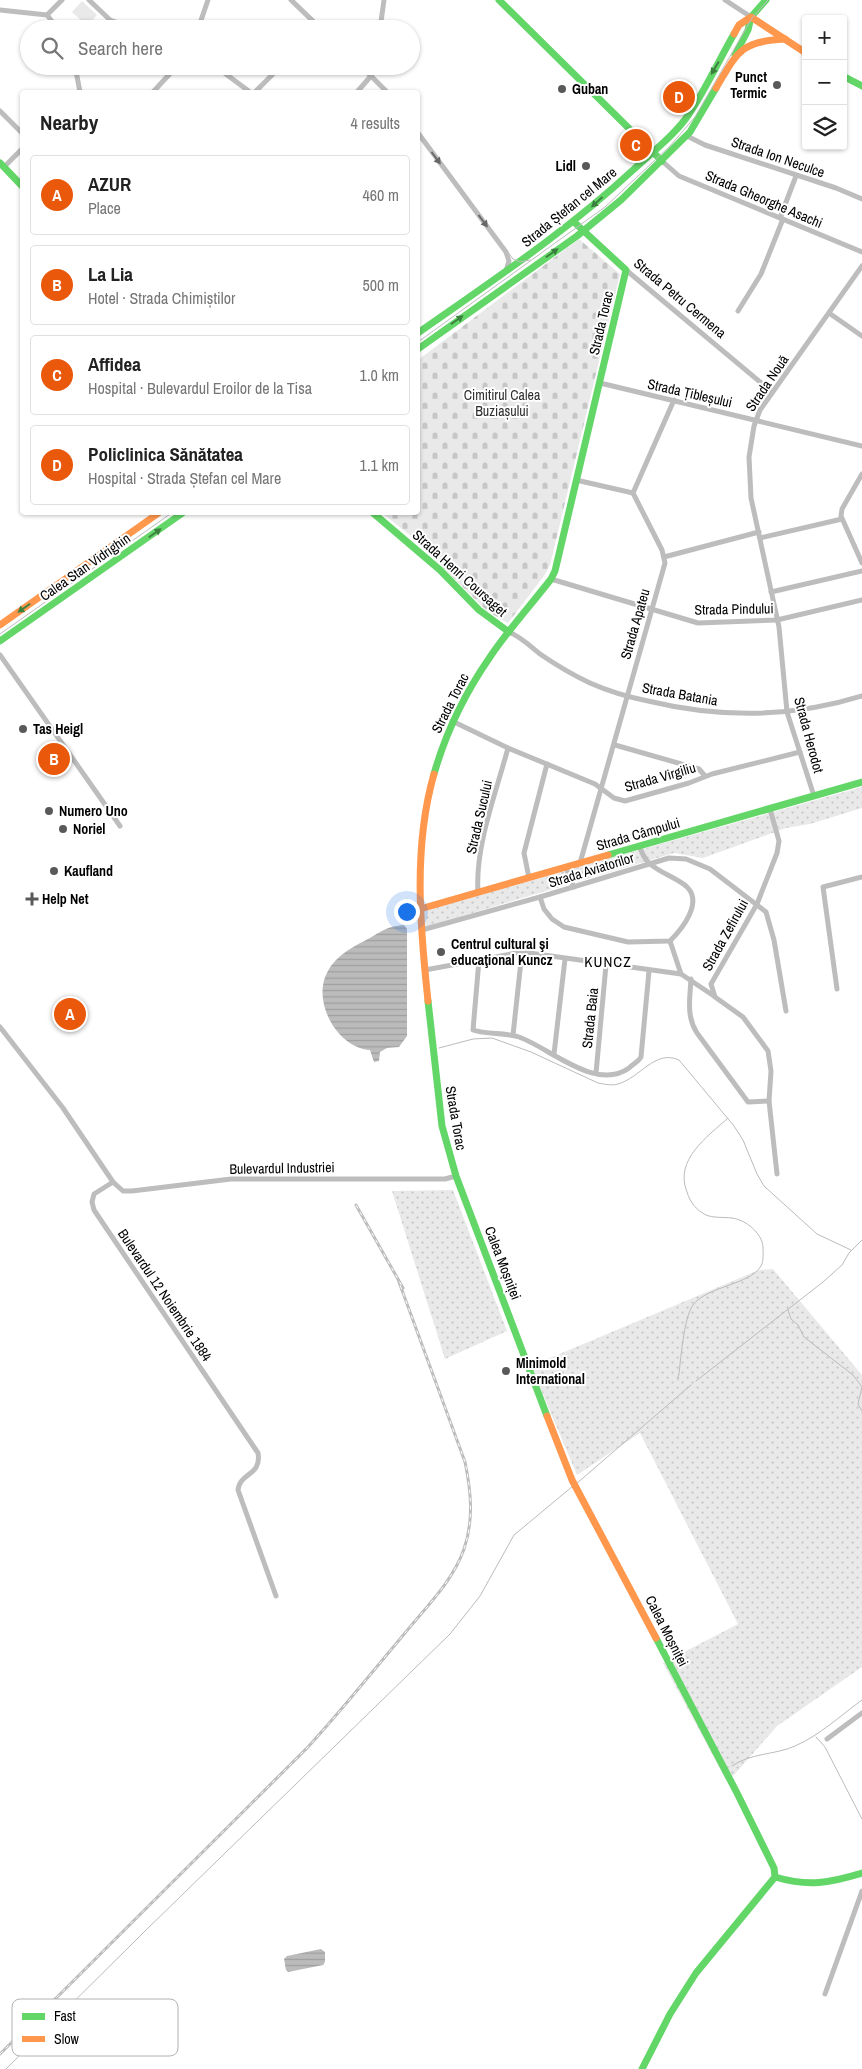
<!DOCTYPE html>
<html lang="en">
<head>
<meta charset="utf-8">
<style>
	:root { --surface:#fff; --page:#f6f6f6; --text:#222; --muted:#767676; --line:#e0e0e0; --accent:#ea580c }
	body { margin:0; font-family:"Archivo Narrow",sans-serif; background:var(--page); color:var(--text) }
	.controls { position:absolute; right:15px; top:15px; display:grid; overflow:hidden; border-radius:5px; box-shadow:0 1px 4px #0004 }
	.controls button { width:45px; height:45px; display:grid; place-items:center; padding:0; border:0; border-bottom:1px solid var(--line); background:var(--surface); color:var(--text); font:25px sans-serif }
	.you { position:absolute; left:406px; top:911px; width:18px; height:18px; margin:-12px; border:4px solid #fff; border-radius:50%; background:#1a73e8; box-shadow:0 0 0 8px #1a73e833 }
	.badge { display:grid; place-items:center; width:32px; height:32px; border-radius:50%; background:var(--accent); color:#fff; font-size:16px; font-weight:700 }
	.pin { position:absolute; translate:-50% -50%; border:2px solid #fff; box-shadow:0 1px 5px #0006 }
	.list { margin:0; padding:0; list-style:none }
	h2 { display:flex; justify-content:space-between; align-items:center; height:65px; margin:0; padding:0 20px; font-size:21px }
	h2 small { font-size:16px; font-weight:400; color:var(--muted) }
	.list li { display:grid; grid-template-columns:32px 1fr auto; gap:15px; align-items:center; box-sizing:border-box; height:80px; margin:0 10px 10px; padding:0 10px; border:1px solid var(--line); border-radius:5px }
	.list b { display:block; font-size:19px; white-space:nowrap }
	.list p { margin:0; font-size:16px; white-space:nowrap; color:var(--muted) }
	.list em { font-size:16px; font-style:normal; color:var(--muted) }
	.icon { flex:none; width:28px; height:28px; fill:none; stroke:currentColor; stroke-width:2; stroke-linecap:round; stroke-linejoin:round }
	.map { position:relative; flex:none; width:862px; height:2069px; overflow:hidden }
	.search { position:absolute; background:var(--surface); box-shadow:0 1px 4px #0004; left:20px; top:20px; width:400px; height:55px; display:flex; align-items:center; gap:12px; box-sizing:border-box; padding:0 18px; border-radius:28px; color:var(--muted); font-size:19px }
	.panel { position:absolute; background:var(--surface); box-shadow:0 1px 4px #0004; left:20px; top:90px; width:400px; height:425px; border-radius:5px }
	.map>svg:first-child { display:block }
	.green { fill:url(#green-dots) }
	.cemetery { fill:url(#cemetery-stones) }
	.pitch { fill:#e9e9e9 }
	.water { fill:url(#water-rules) }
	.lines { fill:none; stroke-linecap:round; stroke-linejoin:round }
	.stream { stroke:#bbb; stroke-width:1 }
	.street { stroke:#bdbdbd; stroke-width:5 }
	.fast { stroke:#63d668; stroke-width:7 }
	.slow { stroke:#ff974d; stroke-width:7 }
	.tram { stroke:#bdbdbd; stroke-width:1 }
	.rail-casing { stroke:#bdbdbd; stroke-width:3 }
	.rail { stroke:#fff; stroke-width:1; stroke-dasharray:4; stroke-linecap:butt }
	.oneway { fill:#3b803e }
	.oneway2 { fill:#686868 }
	.poi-dot { fill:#595959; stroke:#fff; stroke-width:2 }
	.labels { text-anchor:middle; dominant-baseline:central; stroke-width:4; stroke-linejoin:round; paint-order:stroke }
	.poi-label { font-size:14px; font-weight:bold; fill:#000; stroke:#fff; text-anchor:start }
	.street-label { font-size:14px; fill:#000; stroke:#fff }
	.park-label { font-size:14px; fill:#2e2e2e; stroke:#fff }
	.neighbourhood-label { font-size:15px; letter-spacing:1px; fill:#000; stroke:#fff }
	.key { fill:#fff; stroke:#b2b2b2; stroke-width:1 }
	.key-label { font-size:14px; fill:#000 }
</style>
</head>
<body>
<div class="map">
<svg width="862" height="2069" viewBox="0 0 862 2069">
	<defs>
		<pattern id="green-dots" width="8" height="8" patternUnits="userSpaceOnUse" patternTransform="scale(1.25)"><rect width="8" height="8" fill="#e9e9e9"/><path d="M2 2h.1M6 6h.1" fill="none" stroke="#c6c6c6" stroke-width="1.8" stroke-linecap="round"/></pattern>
		<pattern id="cemetery-stones" width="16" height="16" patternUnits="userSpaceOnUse" patternTransform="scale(1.25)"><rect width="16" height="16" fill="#e9e9e9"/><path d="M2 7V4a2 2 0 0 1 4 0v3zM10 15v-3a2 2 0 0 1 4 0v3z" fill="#c6c6c6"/></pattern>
		<pattern id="water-rules" width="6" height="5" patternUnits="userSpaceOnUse" patternTransform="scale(1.25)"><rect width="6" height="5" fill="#bbb"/><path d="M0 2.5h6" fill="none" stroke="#9f9f9f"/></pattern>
	</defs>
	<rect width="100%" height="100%" fill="#fff"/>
	<g class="green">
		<path d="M862,787V808L810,824L786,828L703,858L674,853L425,927L423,911Z"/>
		<path d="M453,1190L507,1331L445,1359L392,1191Z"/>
		<path d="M773,1269L862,1375V1667L777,1726L734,1775L726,1780L663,1663L738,1624L640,1433L577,1475L531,1366L759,1270Z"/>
	</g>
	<path class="cemetery" d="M579,239L620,274L550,565L544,576L508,623L487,611L412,537L382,513L418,512V360Z"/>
	<path class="pitch" d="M82,1L97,15L87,26L72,12Z"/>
	<g class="water">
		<path d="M404,925L407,929V1036L399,1047L387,1048L380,1052L379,1061L374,1062L370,1050C338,1048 313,1004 326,975C334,957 349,949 366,940C380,933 386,926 404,925Z"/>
		<path d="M321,1949L325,1952V1962L323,1965L288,1972L286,1970L284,1959L287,1956Z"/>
	</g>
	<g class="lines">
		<g class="stream">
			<path d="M439,1048L473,1039L492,1038L531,1052L598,1083C604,1084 612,1086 618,1084C640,1078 655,1049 679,1060L734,1126L743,1140L757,1174L764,1186L817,1234L851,1250"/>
			<path d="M788,1310L791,1319L798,1325L804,1337L853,1375L862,1387L858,1404L862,1411"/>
			<path d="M678,1380C681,1362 683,1319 693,1305C707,1286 750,1285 761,1266C764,1261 763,1252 763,1247C762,1233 746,1220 732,1218C723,1217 713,1218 706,1215C696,1210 690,1202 687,1192C674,1160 707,1137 728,1118"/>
			<path d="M696,1381L823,1282L842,1265L849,1253L862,1240"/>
			<path d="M576,1484L691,1385"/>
			<path d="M816,1737L825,1747L862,1819"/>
			<path d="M732,1766C750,1753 775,1755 795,1746C820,1735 840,1716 862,1700"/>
			<path d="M6,2069L144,1932L450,1634L480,1596L514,1535L573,1486"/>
		</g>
		<g class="street">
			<path d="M89,0L110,20L136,29"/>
			<path d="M291,0L321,29"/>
			<path d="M725,0L751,17"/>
			<path d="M0,10L47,15L58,29"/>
			<path d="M47,15L62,0"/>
			<path d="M198,29L208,0"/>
			<path d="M380,29L384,0"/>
			<path d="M75,66L80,92"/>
			<path d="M215,66L250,92"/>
			<path d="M361,66L387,92"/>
			<path d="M153,92L177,66"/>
			<path d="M255,92L281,66"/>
			<path d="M357,92L371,76L374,66"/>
			<path d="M0,111L22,133"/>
			<path d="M418,133L506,252L509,261L506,271"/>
			<path d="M687,136L705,145L836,188L862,199"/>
			<path d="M662,161L679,176L862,252"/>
			<path d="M4,167L22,149"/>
			<path d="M780,218L796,176"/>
			<path d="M626,270L772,392"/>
			<path d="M738,311L761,274L783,219"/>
			<path d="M829,313L862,336"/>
			<path d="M600,383L862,446"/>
			<path d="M862,474L842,509L841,516L862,563"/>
			<path d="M576,480L633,493"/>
			<path d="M760,538L842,519"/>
			<path d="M664,557L759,532"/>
			<path d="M551,579L698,623L777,620L862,600"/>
			<path d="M771,592L862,571"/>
			<path d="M509,632C521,637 530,646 540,654C556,665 573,675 590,683C608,691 628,697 648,701C719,718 792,718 862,696"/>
			<path d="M0,655L120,826"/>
			<path d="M452,721L508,748L595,784L614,798L625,801L689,783L712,774L800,752"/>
			<path d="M615,745L699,769L705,776"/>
			<path d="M814,796L787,712L779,627L751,498L749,457L754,426L760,410L862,266"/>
			<path d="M770,809L779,841L777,853L757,904L711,984L715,997L743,1017L768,1051L771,1071L769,1101L777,1174"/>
			<path d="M580,863L665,563L662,550L633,493L674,400"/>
			<path d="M567,867L568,875L574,887"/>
			<path d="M529,878L524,853L547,764"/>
			<path d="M478,892C475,846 496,793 508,748"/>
			<path d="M540,897L544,909L552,919L564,927L628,942L670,941C682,929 704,902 686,886C675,877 660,873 649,863C644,859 642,852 639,846"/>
			<path d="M422,930L540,897L669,858L686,859L710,869L766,912L774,940L786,1011"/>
			<path d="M670,941L681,974"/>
			<path d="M479,960L473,1030C488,1035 504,1032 519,1037C550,1048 596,1092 629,1068C633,1064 638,1062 641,1057L649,971"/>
			<path d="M425,970L522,952L681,974L714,996"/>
			<path d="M691,979C690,998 686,1016 697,1033L748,1102L769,1101"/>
			<path d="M837,989L823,887L862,877"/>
			<path d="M0,1027L63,1108L113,1182L123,1191H132L231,1179H445L456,1176"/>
			<path d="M513,1035L522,952"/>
			<path d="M554,1054L565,959"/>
			<path d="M596,1073L606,965"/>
			<path d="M113,1182L94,1194L92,1202L94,1210L258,1453C262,1476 240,1472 238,1490L276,1596"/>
			<path d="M827,1739L862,1713"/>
			<path d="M825,1994L862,1891"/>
		</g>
		<g class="fast">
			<path d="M499,0L662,161"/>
			<path d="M735,55L748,30L751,17L766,0"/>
			<path d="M843,76L862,86"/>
			<path d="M0,163L22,186"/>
			<path d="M418,333C492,281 566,232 633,170C652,152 675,135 689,114C706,89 719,60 734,34"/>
			<path d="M418,349L577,236L621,200L690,132L716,88"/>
			<path d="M372,512L440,570L479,610L509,632"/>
			<path d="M0,641L184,512"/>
			<path d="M434,774C446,732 465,693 490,657C508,630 531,605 551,579L555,571L626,270L574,222"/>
			<path d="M608,855L862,782"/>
			<path d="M428,1001L442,1126L456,1176L547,1416"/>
			<path d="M775,1877C809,1887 829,1883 862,1873"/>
			<path d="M642,2069L670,2014L696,1973L775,1877L774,1868L737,1793L656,1638"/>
		</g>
		<g class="slow">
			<path d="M734,34L739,25L751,17L806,53"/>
			<path d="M716,88C737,53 740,41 785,39"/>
			<path d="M0,625L160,512"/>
			<path d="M420,909L608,855"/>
			<path d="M428,1001C420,926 413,847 434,774"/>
			<path d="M547,1416L572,1480L656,1638"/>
		</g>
		<g class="tram">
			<path d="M294,0L324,29"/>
			<path d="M363,66L389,92"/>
			<path d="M418,130L513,259L520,262L530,260"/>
			<path d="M418,342L605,207L670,146L695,117L752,18L768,0"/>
			<path d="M0,634L173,512"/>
		</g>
		<g class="rail-casing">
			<g id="rail">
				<path d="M356,1205L403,1288"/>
				<path d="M0,2054L308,1747C342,1710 373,1671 405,1633C426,1607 453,1581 464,1549C474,1520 471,1491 465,1462L399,1282"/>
			</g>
		</g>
		<use href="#rail" class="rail"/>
	</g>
	<defs><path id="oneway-solid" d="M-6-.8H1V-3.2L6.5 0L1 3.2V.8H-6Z" transform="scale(1.25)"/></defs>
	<g class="oneway">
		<use href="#oneway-solid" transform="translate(715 68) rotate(120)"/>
		<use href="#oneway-solid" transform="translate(597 202) rotate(138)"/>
		<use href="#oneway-solid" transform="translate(552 253) rotate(-35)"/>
		<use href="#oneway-solid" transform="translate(457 320) rotate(-35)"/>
		<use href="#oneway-solid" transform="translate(155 533) rotate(-35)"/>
		<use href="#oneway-solid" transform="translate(24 608) rotate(145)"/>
	</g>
	<g class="oneway2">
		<use href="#oneway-solid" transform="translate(436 158) rotate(53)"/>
		<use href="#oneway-solid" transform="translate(483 221) rotate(53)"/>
	</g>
	<g class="poi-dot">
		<circle cx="777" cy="85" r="5"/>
		<circle cx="562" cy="89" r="5"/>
		<circle cx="586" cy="166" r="5"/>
		<circle cx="23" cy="729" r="5"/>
		<circle cx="49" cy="811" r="5"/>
		<circle cx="63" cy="829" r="5"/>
		<circle cx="54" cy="871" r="5"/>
		<path d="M29.5 891.5h5v5h5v5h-5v5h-5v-5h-5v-5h5z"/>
		<circle cx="441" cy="952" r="5"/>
		<circle cx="506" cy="1371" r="5"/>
	</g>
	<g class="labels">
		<g class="poi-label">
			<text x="767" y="77" text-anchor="end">Punct<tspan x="767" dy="16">Termic</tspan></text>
			<text x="572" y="89">Guban</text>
			<text x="576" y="166" text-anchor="end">Lidl</text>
			<text x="33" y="729">Tas Heigl</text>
			<text x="59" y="811">Numero Uno</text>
			<text x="73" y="829">Noriel</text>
			<text x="64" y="871">Kaufland</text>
			<text x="42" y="899">Help Net</text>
			<text x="451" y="944">Centrul cultural şi<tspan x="451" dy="16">educaţional Kuncz</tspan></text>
			<text x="516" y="1363">Minimold<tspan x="516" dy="16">International</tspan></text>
		</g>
		<g class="street-label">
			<text transform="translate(778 157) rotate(19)">Strada Ion Neculce</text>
			<text transform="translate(764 199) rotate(23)">Strada Gheorghe Asachi</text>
			<text transform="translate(569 207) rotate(-39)">Strada Ștefan cel Mare</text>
			<text transform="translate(680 298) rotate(40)">Strada Petru Cermena</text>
			<text transform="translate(601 323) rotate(-77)">Strada Torac</text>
			<text transform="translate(767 383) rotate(-56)">Strada Nouă</text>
			<text transform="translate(690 393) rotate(13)">Strada Țibleșului</text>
			<text transform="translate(85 567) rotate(-35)">Calea Stan Vidrighin</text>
			<text transform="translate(460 573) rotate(42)">Strada Henri Coursaget</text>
			<text transform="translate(734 609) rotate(-1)">Strada Pindului</text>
			<text transform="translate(635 624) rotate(-74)">Strada Apateu</text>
			<text transform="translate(680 694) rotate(10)">Strada Batania</text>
			<text transform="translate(450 703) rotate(-63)">Strada Torac</text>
			<text transform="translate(809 735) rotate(75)">Strada Herodot</text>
			<text transform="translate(660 777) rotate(-16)">Strada Virgiliu</text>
			<text transform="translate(479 817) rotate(-77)">Strada Sucului</text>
			<text transform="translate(638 834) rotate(-16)">Strada Câmpului</text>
			<text transform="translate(591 870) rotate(-17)">Strada Aviatorilor</text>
			<text transform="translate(725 935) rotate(-61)">Strada Zefirului</text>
			<text transform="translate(590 1018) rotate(-84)">Strada Baia</text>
			<text transform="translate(456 1118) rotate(80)">Strada Torac</text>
			<text transform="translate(282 1168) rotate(-1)">Bulevardul Industriei</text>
			<text transform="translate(503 1263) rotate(69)">Calea Moșniței</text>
			<text transform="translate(165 1295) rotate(56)">Bulevardul 12 Noiembrie 1884</text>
			<text transform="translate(667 1631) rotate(63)">Calea Moșniței</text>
		</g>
		<g class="park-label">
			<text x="502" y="395">Cimitirul Calea<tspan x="502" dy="16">Buziașului</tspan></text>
		</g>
		<g class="neighbourhood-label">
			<text x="608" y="961">KUNCZ</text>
		</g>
	</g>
	<rect x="12" y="1999" width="166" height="57" rx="8" class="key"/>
	<rect x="22" y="2013" width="23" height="7" fill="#63d668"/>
	<rect x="22" y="2036" width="23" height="6" fill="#ff974d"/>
	<g class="key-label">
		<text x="54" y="2021">Fast</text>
		<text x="54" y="2044">Slow</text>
	</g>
</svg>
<div class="controls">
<button>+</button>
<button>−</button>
<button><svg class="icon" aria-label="layers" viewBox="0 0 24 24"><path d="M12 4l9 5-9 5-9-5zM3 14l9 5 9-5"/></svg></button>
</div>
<div class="you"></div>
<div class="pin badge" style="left:70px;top:1014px">A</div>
<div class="pin badge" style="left:54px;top:759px">B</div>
<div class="pin badge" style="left:636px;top:145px">C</div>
<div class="pin badge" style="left:679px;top:97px">D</div>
<div class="search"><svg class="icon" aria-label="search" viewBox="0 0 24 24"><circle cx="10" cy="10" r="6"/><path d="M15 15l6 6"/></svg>Search here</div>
<section class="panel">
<h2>Nearby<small>4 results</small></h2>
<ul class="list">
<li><span class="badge">A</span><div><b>AZUR</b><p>Place</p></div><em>460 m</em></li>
<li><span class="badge">B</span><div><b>La Lia</b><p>Hotel · Strada Chimiștilor</p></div><em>500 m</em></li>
<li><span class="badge">C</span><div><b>Affidea</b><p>Hospital · Bulevardul Eroilor de la Tisa</p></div><em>1.0 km</em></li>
<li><span class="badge">D</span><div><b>Policlinica Sănătatea</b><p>Hospital · Strada Ștefan cel Mare</p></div><em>1.1 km</em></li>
</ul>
</section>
</div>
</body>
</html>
